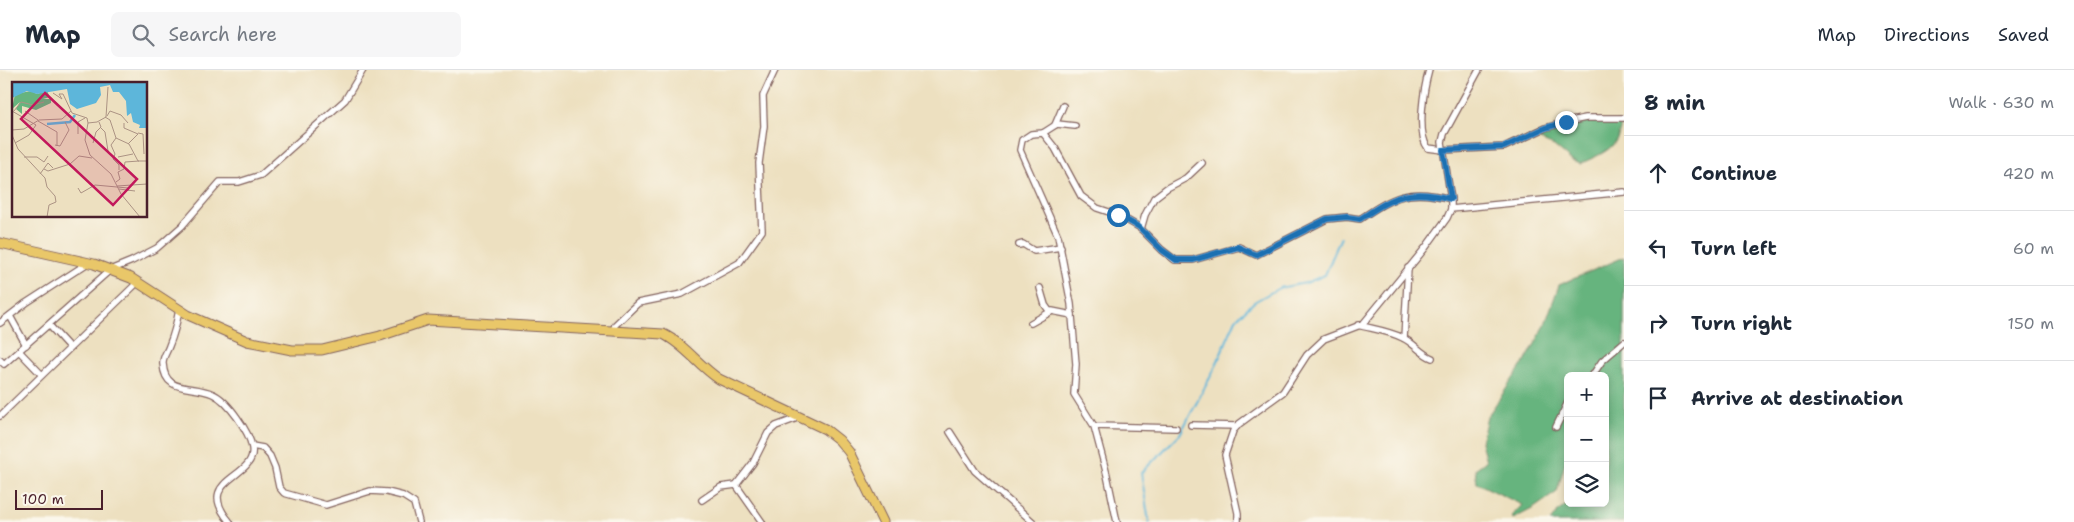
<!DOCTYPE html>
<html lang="en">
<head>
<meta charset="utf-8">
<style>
	:root { --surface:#fff; --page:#f6f6f7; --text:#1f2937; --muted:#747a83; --line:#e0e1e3 }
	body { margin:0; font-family:"Shantell Sans",sans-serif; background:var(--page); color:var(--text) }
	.controls { position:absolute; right:15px; bottom:15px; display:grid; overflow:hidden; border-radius:8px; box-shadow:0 2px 8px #0003 }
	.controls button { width:45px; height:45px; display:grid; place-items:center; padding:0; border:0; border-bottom:1px solid var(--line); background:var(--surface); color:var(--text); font:25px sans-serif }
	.scale { position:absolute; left:15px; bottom:12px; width:88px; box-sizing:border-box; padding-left:5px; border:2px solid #4a1f2b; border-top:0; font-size:14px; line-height:18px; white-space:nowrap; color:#4a1f2b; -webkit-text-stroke:4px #fbf7ec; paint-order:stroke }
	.stop { position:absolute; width:15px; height:15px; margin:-11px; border:4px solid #1f6fb2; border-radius:50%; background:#fff }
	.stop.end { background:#1f6fb2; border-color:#fff; box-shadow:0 1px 5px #0008 }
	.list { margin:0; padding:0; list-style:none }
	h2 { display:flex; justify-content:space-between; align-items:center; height:65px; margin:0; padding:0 20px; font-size:21px }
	h2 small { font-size:16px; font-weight:400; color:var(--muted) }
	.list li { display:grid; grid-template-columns:32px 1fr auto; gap:15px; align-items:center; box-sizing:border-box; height:75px; padding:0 20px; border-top:1px solid var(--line) }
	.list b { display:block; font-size:19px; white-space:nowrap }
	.list em { font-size:16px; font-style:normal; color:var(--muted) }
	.icon { flex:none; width:28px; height:28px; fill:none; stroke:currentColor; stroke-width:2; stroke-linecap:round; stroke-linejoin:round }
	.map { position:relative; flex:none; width:1624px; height:452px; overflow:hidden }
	header { display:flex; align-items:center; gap:30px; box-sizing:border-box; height:70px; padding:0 25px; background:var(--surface); border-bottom:1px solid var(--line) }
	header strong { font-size:24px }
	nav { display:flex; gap:28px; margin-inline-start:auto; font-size:18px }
	.search { width:350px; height:45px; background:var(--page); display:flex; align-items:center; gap:12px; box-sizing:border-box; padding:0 18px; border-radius:8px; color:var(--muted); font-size:19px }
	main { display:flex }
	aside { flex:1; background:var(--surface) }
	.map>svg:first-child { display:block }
	.forest { fill:#66b47e; stroke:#586a54 }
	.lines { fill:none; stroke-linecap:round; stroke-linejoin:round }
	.stream { stroke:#5db6da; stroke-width:2 }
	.minor-casing { stroke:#83635f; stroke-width:8 }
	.primary-casing { stroke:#83635f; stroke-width:11 }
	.minor { stroke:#fff; stroke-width:5.5 }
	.primary { stroke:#e9c769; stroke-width:9 }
	.route { stroke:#1f6fb2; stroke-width:6 }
	.inset-river { fill:none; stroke:#5db6da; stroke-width:2.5 }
	.inset-road { fill:none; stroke:#ac9384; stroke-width:1 }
	.view { fill:#c2185b; fill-opacity:0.15; stroke:#c2185b; stroke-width:2.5 }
	.inset-edge { fill:none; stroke:#4a1f2b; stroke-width:2.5 }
</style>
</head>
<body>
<header>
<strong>Map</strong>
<div class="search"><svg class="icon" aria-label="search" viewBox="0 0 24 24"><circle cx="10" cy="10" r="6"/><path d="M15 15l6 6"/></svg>Search here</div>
<nav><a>Map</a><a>Directions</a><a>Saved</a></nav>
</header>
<main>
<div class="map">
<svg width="1624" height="452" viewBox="0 0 1624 452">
	<rect width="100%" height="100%" fill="#fbf7ec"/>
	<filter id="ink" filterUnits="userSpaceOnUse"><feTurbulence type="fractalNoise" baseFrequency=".02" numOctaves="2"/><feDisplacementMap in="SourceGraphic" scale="10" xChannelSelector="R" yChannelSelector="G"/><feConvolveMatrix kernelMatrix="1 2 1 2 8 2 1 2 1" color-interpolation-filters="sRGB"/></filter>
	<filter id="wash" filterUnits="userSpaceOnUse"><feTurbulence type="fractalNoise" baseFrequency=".0096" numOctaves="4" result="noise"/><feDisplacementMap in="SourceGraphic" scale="20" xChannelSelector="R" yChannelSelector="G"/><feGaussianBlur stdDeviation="1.12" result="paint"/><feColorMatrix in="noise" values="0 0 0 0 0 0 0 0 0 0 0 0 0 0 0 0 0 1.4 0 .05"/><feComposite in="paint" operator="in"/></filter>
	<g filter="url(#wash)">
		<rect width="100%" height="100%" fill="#ede0c0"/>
		<g class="forest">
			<path d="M1589,51L1621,52C1619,80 1602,83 1580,94L1572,91L1554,76L1533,67Z"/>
			<path d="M1624,187V452H1550C1568,426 1576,433 1605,433V306H1568V382L1557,422L1534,438L1513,449L1512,446L1522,435L1477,413L1475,399L1486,391L1481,372L1487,347L1529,285L1544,257L1559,215Z"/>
		</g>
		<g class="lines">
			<path class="stream" d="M1149,452L1141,403L1180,364L1214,300L1236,249L1254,232L1279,218L1306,213L1325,205L1341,167"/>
		</g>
	</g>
	<g filter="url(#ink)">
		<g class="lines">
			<g class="minor-casing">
				<g id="minor">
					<path d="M1429,0C1424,18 1416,63 1428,78L1443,80L1504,77L1545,58L1566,52L1586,48H1624"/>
					<path d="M1055,55L1063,36"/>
					<path d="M1075,56L1057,54L1043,63L1031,64L1022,70L1020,80L1058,166L1071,234L1076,294L1074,324L1094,356L1176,358"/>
					<path d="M1043,63L1055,78L1081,126L1097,138L1118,145L1139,157L1162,180L1175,190H1193L1239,177L1256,185L1327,149L1347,147L1360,149C1394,126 1409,118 1451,129"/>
					<path d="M1451,139L1624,122"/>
					<path d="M1141,159L1145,145L1154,128L1167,118L1186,108L1202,93"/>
					<path d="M1019,175L1023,174L1034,181L1061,177"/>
					<path d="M1040,218L1045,235L1050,242"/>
					<path d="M179,239C177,252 174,264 169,276C167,282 162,288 163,294C165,325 192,314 213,324C227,330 250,362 252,378C257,409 192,408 230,452"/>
					<path d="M10,246L26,275"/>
					<path d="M0,253L26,233L88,193"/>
					<path d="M1031,253L1052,241L1072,245"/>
					<path d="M49,255L69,277"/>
					<path d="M1358,255C1373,259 1389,261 1403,268C1414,273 1421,284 1432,288"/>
					<path d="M613,261L615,255L638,233L682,224L739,193L762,161L759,93L764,56L763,26L775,0"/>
					<path d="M1404,268L1408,198"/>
					<path d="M19,281L41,304"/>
					<path d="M0,290L4,294L110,200L132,191L157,178L182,156L220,112H239L261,105L345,30L363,0"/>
					<path d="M1592,306L1602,291L1624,272"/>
					<path d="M0,346L138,212"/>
					<path d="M1191,355L1237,356"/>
					<path d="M1094,356L1107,405L1117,452"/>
					<path d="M1556,357L1568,332"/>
					<path d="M950,362L975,401L1033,452"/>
					<path d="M252,376L263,378L270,386L275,398L279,417L284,423L326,435L370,421L387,422L403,426L414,433L419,452"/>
					<path d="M736,415L762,452"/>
					<path d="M702,430L721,417L736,415L753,393L768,363L776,356L800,347"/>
					<path d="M1238,452V443L1225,385L1233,361L1239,354L1283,322L1307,285L1324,269L1363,254L1426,177L1447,148L1451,139V129L1442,72L1444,64L1479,0"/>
				</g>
			</g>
			<g class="primary-casing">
				<path id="primary" d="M0,173L94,194L131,208L188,245L247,271L292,280H322L380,266L428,250L663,264C684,274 699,296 719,309L825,359L839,370L849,382L883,452"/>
			</g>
			<use href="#minor" class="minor"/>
			<use href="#primary" class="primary"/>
		</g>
	</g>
	<g class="lines" filter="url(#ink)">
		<path class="route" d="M1118,145L1139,157L1162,180L1176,190H1193L1238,177L1256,185L1327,149L1347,147L1360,149C1395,126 1408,118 1451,129L1443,80L1504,77L1545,58L1566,52"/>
	</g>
	<g transform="translate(12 12)">
		<rect width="135" height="135" fill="#ede0c0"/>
		<path d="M19,9L25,12L35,9L38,15L31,17H39V21L24,28L10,24V32L4,27L8,20L0,27L3,12Z" fill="#66b47e"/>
		<path d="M0,0H135V46H127L128,43L121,40L119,31L115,34L114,19L107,10H101L98,3L88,5L89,13L84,21L65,27L58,22L55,7L25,12L15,9L0,16Z" fill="#5db6da"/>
		<path class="inset-river" d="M35,42L58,40L63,33"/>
		<path class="inset-road" d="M41,11L50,17L47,12H51L60,31L75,36L76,41L85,40L94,35L96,5M0,29L24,43L17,53L3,61M2,29L9,20L21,23L32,20M13,29L26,38M95,34L98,29L109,33L116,41M93,35L98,38L104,56L117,62L126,79H135M26,39L45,50V64M76,41L73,58L78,73L99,92L109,112L128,135M112,41V46L126,52L116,62M89,46L93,50L96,69M0,48L12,47L27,38L50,37L59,29M126,51L131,52L132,72M66,52V40L73,36M0,53L6,67L33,96L35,105L43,114L44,120L37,123L35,135M104,56L99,63L103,72L101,77L107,83V88M81,61L84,50L89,45L87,40M43,63L48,64L57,48L53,40M12,75H25L32,80L36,74M106,75L121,72M32,87L36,89L58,82L67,74L80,76M28,92L36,81L41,86M104,100L108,97L106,90L112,87L113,80L127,79M105,104L135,102M66,106L69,111L83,103L116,106L117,109M107,107L123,109"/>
		<path class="view" d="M33,11L125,97L101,123L9,37Z"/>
		<rect width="135" height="135" class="inset-edge"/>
	</g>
</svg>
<div class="controls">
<button>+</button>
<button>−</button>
<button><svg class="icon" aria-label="layers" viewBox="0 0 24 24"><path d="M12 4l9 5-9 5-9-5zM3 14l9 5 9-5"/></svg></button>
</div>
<div class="scale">100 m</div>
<div class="stop" style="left:1118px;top:145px"></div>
<div class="stop end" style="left:1566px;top:52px"></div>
</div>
<aside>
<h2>8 min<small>Walk · 630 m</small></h2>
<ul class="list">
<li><svg class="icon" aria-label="ahead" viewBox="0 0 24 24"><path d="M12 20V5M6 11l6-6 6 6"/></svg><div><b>Continue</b></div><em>420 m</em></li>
<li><svg class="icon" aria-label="left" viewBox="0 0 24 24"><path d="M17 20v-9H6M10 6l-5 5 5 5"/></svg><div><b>Turn left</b></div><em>60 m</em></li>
<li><svg class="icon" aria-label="right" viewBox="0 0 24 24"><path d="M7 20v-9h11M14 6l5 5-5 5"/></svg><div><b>Turn right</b></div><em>150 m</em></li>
<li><svg class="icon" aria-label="arrive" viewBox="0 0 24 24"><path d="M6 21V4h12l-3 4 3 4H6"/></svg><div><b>Arrive at destination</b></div></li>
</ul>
</aside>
</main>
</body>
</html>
